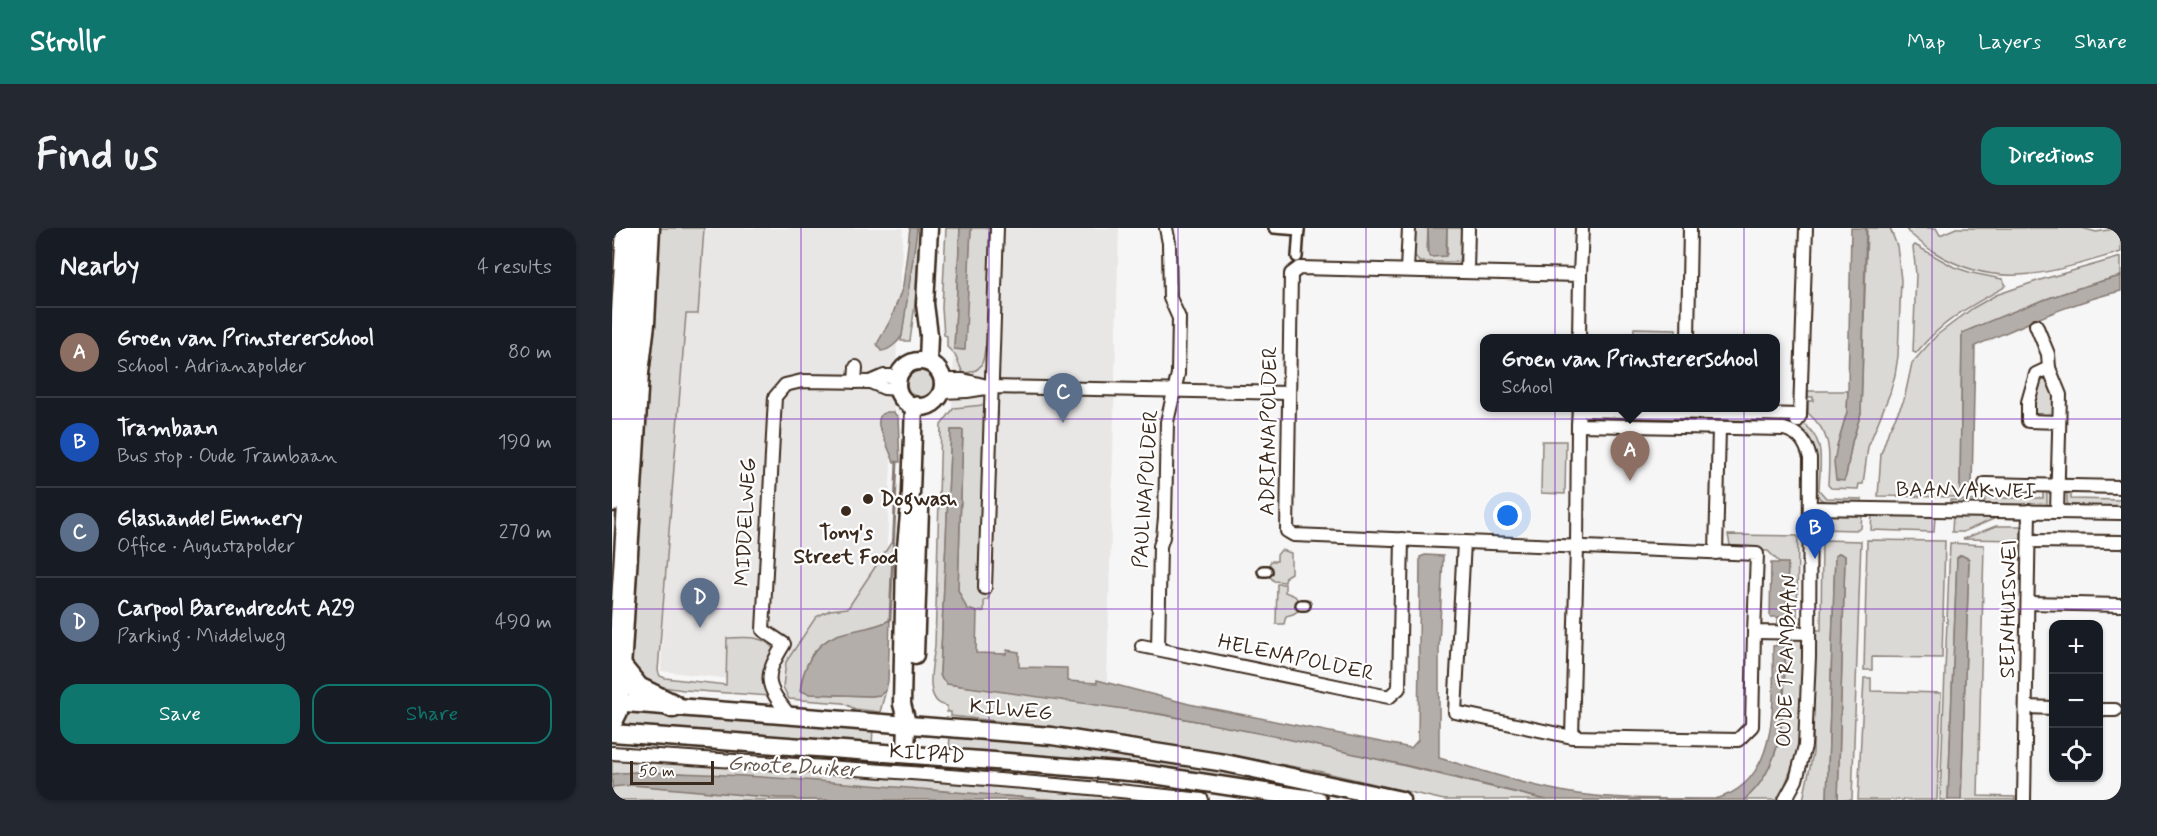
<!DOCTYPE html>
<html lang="en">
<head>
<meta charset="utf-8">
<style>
	:root { --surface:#171b24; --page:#242831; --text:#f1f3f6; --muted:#9ea1a6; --line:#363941; --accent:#0f766e }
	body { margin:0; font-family:Mynerve,sans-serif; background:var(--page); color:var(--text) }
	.controls { position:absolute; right:18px; bottom:18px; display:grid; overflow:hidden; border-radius:12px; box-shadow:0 2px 4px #0004 }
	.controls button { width:54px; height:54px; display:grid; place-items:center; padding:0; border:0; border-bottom:2px solid var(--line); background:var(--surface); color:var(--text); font:30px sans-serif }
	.scale { position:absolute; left:18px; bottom:15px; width:84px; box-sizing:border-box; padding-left:6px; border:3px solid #3b2a1e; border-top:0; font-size:16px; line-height:21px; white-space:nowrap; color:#3b2a1e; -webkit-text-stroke:4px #fff; paint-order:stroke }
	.you { position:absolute; left:896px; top:288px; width:21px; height:21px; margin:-15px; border:4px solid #fff; border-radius:50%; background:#1a73e8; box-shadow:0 0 0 9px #1a73e833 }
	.badge { display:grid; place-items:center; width:39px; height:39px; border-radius:50%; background:var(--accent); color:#fff; font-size:20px; font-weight:700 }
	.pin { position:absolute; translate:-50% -50px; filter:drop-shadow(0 2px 3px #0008) }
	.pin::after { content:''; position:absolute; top:32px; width:21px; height:18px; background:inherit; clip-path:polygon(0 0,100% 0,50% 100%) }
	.popup { position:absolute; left:868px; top:106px; width:300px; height:78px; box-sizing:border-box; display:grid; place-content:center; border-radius:12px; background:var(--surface); filter:drop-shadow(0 2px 4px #0005); font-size:20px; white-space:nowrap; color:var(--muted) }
	.popup b { font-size:22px; color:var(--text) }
	.popup::after { content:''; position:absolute; left:50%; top:100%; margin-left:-12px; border:12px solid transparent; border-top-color:var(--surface) }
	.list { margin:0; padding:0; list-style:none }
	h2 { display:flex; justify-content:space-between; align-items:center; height:78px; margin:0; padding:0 24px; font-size:26px }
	h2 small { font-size:20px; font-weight:400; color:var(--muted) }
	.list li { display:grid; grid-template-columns:39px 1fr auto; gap:18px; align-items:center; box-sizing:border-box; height:90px; padding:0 24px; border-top:2px solid var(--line) }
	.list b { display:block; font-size:22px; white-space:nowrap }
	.list p { margin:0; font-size:20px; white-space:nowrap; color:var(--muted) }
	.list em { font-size:20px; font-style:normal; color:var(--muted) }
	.actions { display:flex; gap:12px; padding:18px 24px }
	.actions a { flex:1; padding:14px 0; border:2px solid var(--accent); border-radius:18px; text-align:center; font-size:21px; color:var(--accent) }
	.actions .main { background:var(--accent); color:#fff }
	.icon { flex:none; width:33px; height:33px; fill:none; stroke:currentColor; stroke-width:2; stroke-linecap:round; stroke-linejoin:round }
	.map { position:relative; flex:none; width:1509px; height:572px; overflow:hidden; border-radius:18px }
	header { display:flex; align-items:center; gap:36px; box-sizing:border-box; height:84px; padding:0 30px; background:var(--accent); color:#fff }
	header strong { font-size:28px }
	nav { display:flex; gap:33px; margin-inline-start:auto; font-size:21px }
	.intro { display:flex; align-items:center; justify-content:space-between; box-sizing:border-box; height:144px; padding:0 36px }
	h1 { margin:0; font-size:42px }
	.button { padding:15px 27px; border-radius:18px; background:var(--accent); color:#fff; font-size:21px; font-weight:700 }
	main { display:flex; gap:36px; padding:0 36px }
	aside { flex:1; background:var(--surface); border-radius:18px; box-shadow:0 2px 4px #0004 }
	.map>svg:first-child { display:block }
	.built { fill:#e9e7e6 }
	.green { fill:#dbd9d6; stroke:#8b827a; stroke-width:1.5 }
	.water { fill:#b4aeaa; stroke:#847972; stroke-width:1.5 }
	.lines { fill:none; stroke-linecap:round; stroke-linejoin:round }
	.stream { stroke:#847972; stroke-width:3 }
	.pedestrian-casing { stroke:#3b2a1e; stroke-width:14 }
	.minor-casing { stroke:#3b2a1e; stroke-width:16 }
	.secondary-casing { stroke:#3b2a1e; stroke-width:21 }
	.motorway-casing { stroke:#3b2a1e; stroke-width:27 }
	.pedestrian { stroke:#fff; stroke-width:9 }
	.minor { stroke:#fff; stroke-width:12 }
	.secondary { stroke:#fff; stroke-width:16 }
	.motorway { stroke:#fff; stroke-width:22 }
	.grid { fill:none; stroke:#7b2cbf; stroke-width:1.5; stroke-opacity:0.55 }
	.poi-dot { fill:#3b2a1e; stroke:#fff; stroke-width:2 }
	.labels { text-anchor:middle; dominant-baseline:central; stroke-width:4.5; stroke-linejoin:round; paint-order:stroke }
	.street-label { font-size:21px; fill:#3b2a1e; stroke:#fff }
	.poi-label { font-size:21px; font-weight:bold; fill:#3b2a1e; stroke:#fff; text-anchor:start }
	.water-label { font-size:22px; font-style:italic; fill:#65584f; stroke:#fff }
</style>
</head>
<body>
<header>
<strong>Strollr</strong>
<nav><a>Map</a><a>Layers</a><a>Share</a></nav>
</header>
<div class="intro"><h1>Find us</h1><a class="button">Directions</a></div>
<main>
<aside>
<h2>Nearby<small>4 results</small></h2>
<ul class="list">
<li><span class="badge" style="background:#8d6e63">A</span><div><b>Groen van Prinstererschool</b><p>School · Adrianapolder</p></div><em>80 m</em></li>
<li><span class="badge" style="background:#1a4fb4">B</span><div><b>Trambaan</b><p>Bus stop · Oude Trambaan</p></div><em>190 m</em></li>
<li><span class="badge" style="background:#5c6f8a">C</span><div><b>Glashandel Emmery</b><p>Office · Augustapolder</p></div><em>270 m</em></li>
<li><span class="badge" style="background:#5c6f8a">D</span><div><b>Carpool Barendrecht A29</b><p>Parking · Middelweg</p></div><em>490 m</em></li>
</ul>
<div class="actions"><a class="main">Save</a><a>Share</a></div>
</aside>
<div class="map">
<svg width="1509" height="572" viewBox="0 0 1509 572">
	<rect width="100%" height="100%" fill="#f7f6f6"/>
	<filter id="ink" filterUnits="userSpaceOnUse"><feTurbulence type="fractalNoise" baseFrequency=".0167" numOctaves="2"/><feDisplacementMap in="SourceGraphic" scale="12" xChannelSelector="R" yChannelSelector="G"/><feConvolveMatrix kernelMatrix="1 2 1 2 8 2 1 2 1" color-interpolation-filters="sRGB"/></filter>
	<g filter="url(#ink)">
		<g class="built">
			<path d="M68,0H291L272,374L178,458L49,443Z"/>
			<path d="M359,0H507L495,455L486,452L485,455L455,453L454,440L407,439V424L394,426L364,425L365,384L339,202L342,121L352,122Z"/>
		</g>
		<g class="green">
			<path d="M37,0H92L86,86H74L46,443L48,448L53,450L114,457L115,410C131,410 153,406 162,422L158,468L72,462L43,458L17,446Z"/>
			<path d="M305,0H311V16L298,113H289Z"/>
			<path d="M334,0H348L342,121L352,122L359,0H382L377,119H373C372,135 369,145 351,145L343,127L335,119V108L332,107L330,80Z"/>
			<path d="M801,0H816L815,24L819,29L835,26V0H852L851,26L848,27L847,33L845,34H807L804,29H800Z"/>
			<path d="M1255,0H1278L1285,18L1289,52L1286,128L1283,147L1278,165L1256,219L1251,256H1247L1246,261L1219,260L1216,257C1217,226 1222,208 1196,185V173H1201V169H1196V163H1236L1235,184L1225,218L1234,248L1240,214L1249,185Z"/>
			<path d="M1295,0H1324L1328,7L1344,0H1470L1484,4L1509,0V24C1442,43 1387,65 1322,24C1313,19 1305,11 1296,4Z"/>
			<path d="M1303,17L1342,39L1360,45L1390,51L1394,57L1391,60C1356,79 1330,93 1304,125L1301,124L1304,46L1301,19Z"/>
			<path d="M1509,29V48C1453,62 1402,82 1350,105L1348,269L1266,268L1269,226L1277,202L1292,172L1300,135L1325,107L1361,80L1384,67L1428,52Z"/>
			<path d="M1022,100L1064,101V110H1021Z"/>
			<circle cx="308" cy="156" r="13"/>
			<path d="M1435,150L1443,163V189C1410,189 1421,178 1428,154Z"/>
			<path d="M371,177L374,184L366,360L368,365L378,366L376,371L372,373V383L365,384L355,381L346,362L351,202H339L328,446L330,451L335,456C446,469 555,486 664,508C755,527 845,552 935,572H832L706,543L564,518L466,502L339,488V484H335V478C310,475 321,435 323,418L329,197L342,180Z"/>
			<path d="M1188,192C1215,213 1208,231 1207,262L1214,270L1250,271V275L1214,274L1208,271L1205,266L1186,198Z"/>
			<path d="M930,213H954L953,266L929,265Z"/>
			<path d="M1373,260H1376V270H1431V261L1435,262V278L1338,276V272L1373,273Z"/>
			<path d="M1455,262H1459V271L1509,272V280L1455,279Z"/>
			<path d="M1214,285H1250L1249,300L1246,302L1205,301V292Z"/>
			<path d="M1260,285L1325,286L1323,288L1322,304L1259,302Z"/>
			<path d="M1341,286L1412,288L1411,291L1384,290L1351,304H1340Z"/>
			<path d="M1384,298H1409V312L1351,311Z"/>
			<path d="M1116,307L1186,308L1185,394H1192L1188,519L1167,572H1132C1177,534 1172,471 1173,418L1165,417L1166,389H1173L1176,336L1168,335L1156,323L1119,322Z"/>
			<path d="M281,312L278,392L263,399L224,408L200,426L190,451L189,463L198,466L259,468L268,467L274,462L268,484L243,481L231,475L177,471L171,459L174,434L204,389L218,382L236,380Z"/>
			<path d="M1210,312L1249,313L1240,572H1226L1233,328L1227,325L1223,328L1215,572H1191L1201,525L1202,402H1209Z"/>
			<path d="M1255,312L1333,313L1330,430L1260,429V442H1252Z"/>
			<path d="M1338,315L1372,317L1366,568L1403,569V572H1349L1357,331L1349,327L1345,330L1336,572H1328Z"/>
			<path d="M669,322L679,325V345L674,348L673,354L662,353L658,349L657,337L659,333H665V327Z"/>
			<path d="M665,356H673V364L683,368L687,374L686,383L681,386L674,388L672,396H664Z"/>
			<path d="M1252,450H1259V463L1329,465L1325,572H1246Z"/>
			<path d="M10,483L198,498L261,500L260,518L20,501L13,497Z"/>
			<path d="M338,507L533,527L770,572H745L642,554L561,542L337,523Z"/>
			<path d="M0,530L376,556L548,572H448L65,545H6L254,572H0Z"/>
		</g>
		<g class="water">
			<path d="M298,0H305L304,9L290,108C286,114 277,123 269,123L265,116L279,91L291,58Z"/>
			<path d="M348,0H359L353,122L342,121Z"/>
			<path d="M816,0H835L834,28L819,29L817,27Z"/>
			<path d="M1239,0H1254L1249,185L1240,214L1234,248L1232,253L1224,252L1222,234L1225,218L1235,184L1236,163Z"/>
			<path d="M1509,48V63C1459,74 1410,98 1363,118L1360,258L1358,263L1352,264L1348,261L1350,105C1402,82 1453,62 1509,48Z"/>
			<path d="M275,184H281L286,189L288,234H282L267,198C266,190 268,186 275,184Z"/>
			<path d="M339,202H351L346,362L355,381L365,384L364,425L394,426L395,422L407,424V439L455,440V453L485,455V452L577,476L799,520L806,512L808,329L813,327L831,328L827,418V530C871,543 919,559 965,566C1010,572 1057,570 1103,571C1169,555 1161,470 1161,418L1171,417C1175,427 1172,442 1172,453C1171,497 1168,542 1132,572H935L792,537L666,509L548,486L335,456L330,451L328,446Z"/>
			<path d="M1227,325L1233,328L1226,572H1215L1223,328Z"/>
			<path d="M1349,327L1357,331L1349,572H1336L1345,330Z"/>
			<path d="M1159,335H1176L1174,389H1158Z"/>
			<path d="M278,392L276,453L274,462L268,467L259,468L198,466L188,463C191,440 201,416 225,407C243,401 261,401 278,392Z"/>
			<path d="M22,544C164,546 306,562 448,572H185L182,570H166L20,557L0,559V546Z"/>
		</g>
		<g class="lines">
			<path class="stream" d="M278,392L285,234"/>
			<g class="pedestrian-casing">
				<g id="pedestrian">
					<path d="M662,0L687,2"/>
					<path d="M685,29L687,0"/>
					<path d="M651,343H655"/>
					<path d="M689,377H693"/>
				</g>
			</g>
			<g class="minor-casing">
				<g id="minor">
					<path d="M795,42L797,0"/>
					<path d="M855,43L856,0"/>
					<path d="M968,47L970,0"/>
					<path d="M1424,97L1436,126L1437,140"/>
					<path d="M967,110L968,47L687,40L679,46L675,303L682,307L1145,326L1142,404L1197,405"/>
					<path d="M1076,110L1078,0"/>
					<path d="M330,152H351L375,158"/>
					<path d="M243,154L244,139"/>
					<path d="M258,154L272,148H287"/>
					<path d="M329,164L355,163L380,159L677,165"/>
					<path d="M967,180L966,197L1172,201C1188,205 1194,215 1198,230L1197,429L1193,518L1184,552L1173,572"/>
					<path d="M967,182L1188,187"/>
					<path d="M1185,193L1188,187L1194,0"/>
					<path d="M1373,256L1509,259"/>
					<path d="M1199,280L1509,285"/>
					<path d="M1445,284L1448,167L1437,140L1424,146L1416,174V193L1447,194"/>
					<path d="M1417,313L1509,314"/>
					<path d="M852,314L843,484L960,509L1126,512L1140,498L1142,404"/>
					<path d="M1104,325L1107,200"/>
					<path d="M373,360L385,0"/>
					<path d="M1416,375L1509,377"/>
					<path d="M530,418L777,469L787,460L790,311"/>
					<path d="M546,421L548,318L551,309L553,290L555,194L566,146L567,90L558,70L557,15L554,0"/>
					<path d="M1415,479L1442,480"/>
					<path d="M1486,482H1503"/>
					<path d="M177,487C153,456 151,450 172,416L151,402L163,169L173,157L190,153L258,154L272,160L286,161"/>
					<path d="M960,509L965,319L966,197"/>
					<path d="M0,525C197,538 394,549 590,572"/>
					<path d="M1412,572L1417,283"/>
				</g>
			</g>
			<g class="secondary-casing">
				<g id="secondary">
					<circle cx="308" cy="156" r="23"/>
					<path d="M316,134L317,107L313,76L317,0"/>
					<path d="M303,427L308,281"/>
					<path d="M0,474L440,508L613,535L789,572"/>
					<path d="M0,505L396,534L529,545L706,572"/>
					<path d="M294,526L295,495L290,476L293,330L299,265L302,177"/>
				</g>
			</g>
			<g class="motorway-casing">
				<g id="motorway">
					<path d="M0,272L16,0"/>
					<path d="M8,439L26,461L61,478"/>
					<path d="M0,491L4,483L5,474L25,145L31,96L36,0"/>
				</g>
			</g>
			<use href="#pedestrian" class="pedestrian"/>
			<use href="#minor" class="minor"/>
			<use href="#secondary" class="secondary"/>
			<use href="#motorway" class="motorway"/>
		</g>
	</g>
	<path class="grid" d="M189,0V572M377,0V572M566,0V572M754,0V572M943,0V572M1132,0V572M1320,0V572M0,191H1509M0,381H1509"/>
	<g class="poi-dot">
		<circle cx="256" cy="271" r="6"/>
		<circle cx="234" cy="283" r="6"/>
	</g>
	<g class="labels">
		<g class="street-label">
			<text transform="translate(657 203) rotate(-89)">ADRIANAPOLDER</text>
			<text transform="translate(534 261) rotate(-86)">PAULINAPOLDER</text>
			<text transform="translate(1354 263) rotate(1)">BAANVAKWEI</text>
			<text transform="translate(134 294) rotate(-87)">MIDDELWEG</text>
			<text transform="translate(1397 381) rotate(-89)">SEINHUISWEI</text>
			<text transform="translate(684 430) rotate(12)">HELENAPOLDER</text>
			<text transform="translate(1175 433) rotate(-88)">OUDE TRAMBAAN</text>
			<text transform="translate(399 482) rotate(5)">KILWEG</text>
			<text transform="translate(315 526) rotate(4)">KILPAD</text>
		</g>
		<g class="poi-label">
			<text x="268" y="271">Dogwash</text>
			<text x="234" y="305" text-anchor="middle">Tony's<tspan x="234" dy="24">Street Food</tspan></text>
		</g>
		<g class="water-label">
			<text transform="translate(181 539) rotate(3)">Groote Duiker</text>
		</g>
	</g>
</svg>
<div class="controls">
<button>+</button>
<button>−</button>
<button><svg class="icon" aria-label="locate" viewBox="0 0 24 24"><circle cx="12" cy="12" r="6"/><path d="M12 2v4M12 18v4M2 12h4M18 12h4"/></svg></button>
</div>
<div class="scale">50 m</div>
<div class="you"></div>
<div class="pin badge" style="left:1018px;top:253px;background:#8d6e63">A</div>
<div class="popup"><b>Groen van Prinstererschool</b>School</div>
<div class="pin badge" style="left:1203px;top:331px;background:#1a4fb4">B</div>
<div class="pin badge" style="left:451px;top:195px;background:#5c6f8a">C</div>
<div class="pin badge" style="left:88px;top:400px;background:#5c6f8a">D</div>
</div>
</main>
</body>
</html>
